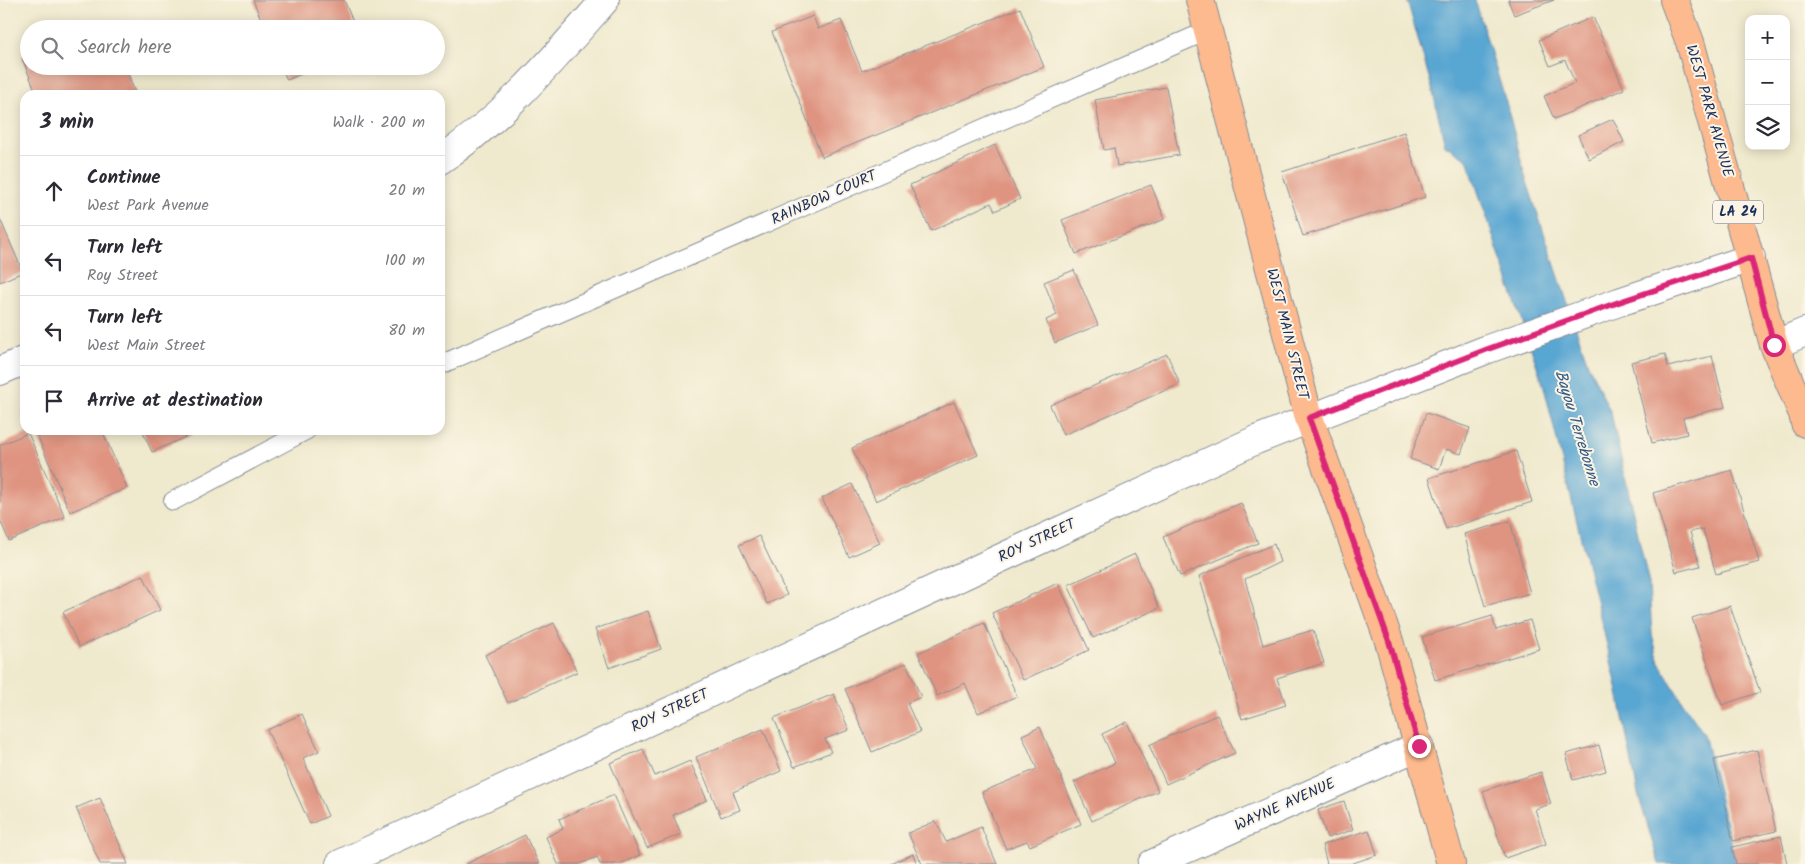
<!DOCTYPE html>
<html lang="en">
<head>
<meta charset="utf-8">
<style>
	:root { --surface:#fff; --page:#f7f7f7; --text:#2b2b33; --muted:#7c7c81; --line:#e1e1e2 }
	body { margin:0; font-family:Kalam,sans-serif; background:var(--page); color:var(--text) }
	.controls { position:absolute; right:15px; top:15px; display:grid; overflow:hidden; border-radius:10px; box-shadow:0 2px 12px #0003 }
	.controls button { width:45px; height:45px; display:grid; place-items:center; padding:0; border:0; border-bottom:1px solid var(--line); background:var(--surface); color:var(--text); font:25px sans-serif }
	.stop { position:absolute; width:15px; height:15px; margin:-11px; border:4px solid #db2777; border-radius:50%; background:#fff }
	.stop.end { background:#db2777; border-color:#fff; box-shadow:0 1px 5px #0008 }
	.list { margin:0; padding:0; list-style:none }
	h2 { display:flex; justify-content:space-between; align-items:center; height:65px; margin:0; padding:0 20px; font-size:21px }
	h2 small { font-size:16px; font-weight:400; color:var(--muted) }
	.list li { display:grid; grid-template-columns:32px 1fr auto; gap:15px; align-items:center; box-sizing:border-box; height:70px; padding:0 20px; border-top:1px solid var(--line) }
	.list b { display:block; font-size:19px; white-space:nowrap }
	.list p { margin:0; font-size:16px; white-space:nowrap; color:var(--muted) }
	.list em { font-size:16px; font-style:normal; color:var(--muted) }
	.icon { flex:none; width:28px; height:28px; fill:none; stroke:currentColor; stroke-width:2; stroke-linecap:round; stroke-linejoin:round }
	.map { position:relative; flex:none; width:1805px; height:864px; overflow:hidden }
	.search { position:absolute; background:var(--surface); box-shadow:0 2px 12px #0003; left:20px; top:20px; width:425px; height:55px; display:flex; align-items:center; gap:12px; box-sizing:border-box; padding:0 18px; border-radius:28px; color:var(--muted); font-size:19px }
	.panel { position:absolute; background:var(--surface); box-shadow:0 2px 12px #0003; left:20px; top:90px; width:425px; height:345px; border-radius:15px }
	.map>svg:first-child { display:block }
	.water { fill:#58a6d2; stroke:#3a6a98 }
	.building { fill:#df9481 }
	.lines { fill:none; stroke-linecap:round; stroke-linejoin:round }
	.service-casing { stroke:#858c96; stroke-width:20 }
	.minor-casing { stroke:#858c96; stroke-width:30 }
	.tertiary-casing { stroke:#858c96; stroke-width:30 }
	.primary-casing { stroke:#858c96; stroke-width:30 }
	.service { stroke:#fff; stroke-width:18 }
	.minor { stroke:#fff; stroke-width:28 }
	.tertiary { stroke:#fff; stroke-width:28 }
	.primary { stroke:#fcba8e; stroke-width:28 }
	.route { stroke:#db2777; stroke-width:6 }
	.labels { text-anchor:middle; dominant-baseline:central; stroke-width:4; stroke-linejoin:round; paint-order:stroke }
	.shield { fill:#fcf5e5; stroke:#5e6a86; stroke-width:1 }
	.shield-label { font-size:14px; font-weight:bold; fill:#1b2f5e }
	.street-label { font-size:15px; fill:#1b2f5e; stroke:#fcf5e5 }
	.water-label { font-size:16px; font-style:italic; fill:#305987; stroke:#fcf5e5 }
</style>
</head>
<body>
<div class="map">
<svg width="1805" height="864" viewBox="0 0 1805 864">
	<rect width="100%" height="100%" fill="#fcf5e5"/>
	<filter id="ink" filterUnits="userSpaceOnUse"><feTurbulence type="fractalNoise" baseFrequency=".02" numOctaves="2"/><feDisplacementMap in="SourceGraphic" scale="10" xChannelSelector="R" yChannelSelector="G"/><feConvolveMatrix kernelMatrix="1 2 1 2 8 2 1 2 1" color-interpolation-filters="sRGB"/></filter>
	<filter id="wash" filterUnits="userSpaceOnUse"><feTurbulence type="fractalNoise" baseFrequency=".0096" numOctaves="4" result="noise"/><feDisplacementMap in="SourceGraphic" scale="20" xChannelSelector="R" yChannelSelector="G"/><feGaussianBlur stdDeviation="1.12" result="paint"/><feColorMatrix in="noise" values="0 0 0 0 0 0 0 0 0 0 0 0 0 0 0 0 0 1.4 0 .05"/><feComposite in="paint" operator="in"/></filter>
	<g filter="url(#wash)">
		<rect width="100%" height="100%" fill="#efe9cd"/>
		<path class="water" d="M1407,0H1475L1508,109L1525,176L1588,364L1611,413L1649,584L1652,634L1659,662L1684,705L1704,734L1736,864H1659L1638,794L1616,682L1544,387L1467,159L1445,145L1432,88Z"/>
		<g id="blocks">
			<g class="building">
				<path d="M253,0H344L356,29H265Z"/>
				<path d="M1508,0H1554L1514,15Z"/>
				<path d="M1020,8L1044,67L822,157L772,32L813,16L818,29L841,20L862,71Z"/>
				<path d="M1593,17L1624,89L1554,119L1544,96L1575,83L1565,60L1550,66L1539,40Z"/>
				<path d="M29,56V66H125L136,95H37L22,58Z"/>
				<path d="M281,66H321L287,80Z"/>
				<path d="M1166,87L1179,155L1117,166L1114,148L1104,150L1095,100Z"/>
				<path d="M1613,119L1624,142L1589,159L1578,135Z"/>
				<path d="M1404,132L1425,197L1303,236L1282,172Z"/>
				<path d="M995,145L1020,199L995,211L991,203L931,231L910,185Z"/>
				<path d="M1151,185L1165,219L1076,254L1062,220Z"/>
				<path d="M0,219L23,272L0,282Z"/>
				<path d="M1074,270L1098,325L1055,343L1046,320L1057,315L1044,282Z"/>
				<path d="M1167,354L1180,384L1063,435L1050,405Z"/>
				<path d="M1665,354L1668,367L1712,356L1725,407L1683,418L1687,434L1652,443L1631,362Z"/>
				<path d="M954,402L978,455L876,501L852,448Z"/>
				<path d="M1426,413L1470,428L1461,454L1446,449L1439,469L1410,459Z"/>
				<path d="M35,430H102L127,488L70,512Z"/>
				<path d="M142,430H201L152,452Z"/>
				<path d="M28,433L65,517L9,541L0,520V445Z"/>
				<path d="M1516,451L1532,502L1446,529L1429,478Z"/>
				<path d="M1732,470L1759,562L1716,574L1703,529L1690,532L1700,566L1676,572L1653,493Z"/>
				<path d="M852,484L880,543L849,557L822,498Z"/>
				<path d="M1241,503L1258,543L1180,576L1163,537Z"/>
				<path d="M1510,521L1530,593L1485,606L1464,534Z"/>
				<path d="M759,536L787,595L767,604L739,545Z"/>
				<path d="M1274,544L1280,562L1245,579L1263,645L1313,630L1324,663L1277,678L1286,705L1242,719L1199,576Z"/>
				<path d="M1135,554L1159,608L1093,638L1068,585Z"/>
				<path d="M143,575L160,610L79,647L63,612Z"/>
				<path d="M1058,583L1089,650L1023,680L992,613Z"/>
				<path d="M1730,606L1760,692L1722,705L1692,618Z"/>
				<path d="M648,611L661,649L609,668L595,629Z"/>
				<path d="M1492,616L1496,630L1530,620L1539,649L1435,680L1422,637Z"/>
				<path d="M554,623L577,672L508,703L485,655Z"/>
				<path d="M984,623L1017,696L978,713L965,683L937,696L918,653Z"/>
				<path d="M906,663L921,697L907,703L920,732L872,752L845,689Z"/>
				<path d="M834,694L849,730L825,739L831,752L794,767L774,718Z"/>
				<path d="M302,714L319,751L303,758L328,816L310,824L267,730Z"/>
				<path d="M1217,715L1235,753L1166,784L1149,745Z"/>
				<path d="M1127,722L1158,791L1092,821L1074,782L1115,763L1102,734Z"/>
				<path d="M1040,727L1081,824L1030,846L1027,841L1006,849L982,792L1037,769L1022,735Z"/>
				<path d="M763,729L781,771L733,792L740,810L721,817L696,757Z"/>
				<path d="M1599,745L1606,771L1573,780L1566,754Z"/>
				<path d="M643,749L655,776L690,761L707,800L673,815L681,834L647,848L610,763Z"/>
				<path d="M1757,750L1776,831L1733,841L1714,760Z"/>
				<path d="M1541,772L1551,804L1535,809L1546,844L1505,858L1483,791Z"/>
				<path d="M614,795L640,855L620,864H600L597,857L580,864H558L546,837L563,829L559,819Z"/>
				<path d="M100,798L128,864H100L76,808Z"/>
				<path d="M1344,801L1353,830L1327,838L1318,810Z"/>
				<path d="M936,821L946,842L981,827L997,864H922L908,833Z"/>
				<path d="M1369,830L1377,855L1350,864H1327L1322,845Z"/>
				<path d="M525,835L539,864H466Z"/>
				<path d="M1781,836L1787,864H1736L1732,847Z"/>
				<path d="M913,854L917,864H891Z"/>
			</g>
		</g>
	</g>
	<g filter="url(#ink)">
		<use href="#blocks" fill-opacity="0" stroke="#858c96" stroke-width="1"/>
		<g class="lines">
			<g class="service-casing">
				<g id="service">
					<path d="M440,365L1209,30"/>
					<path d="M173,501L307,430"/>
				</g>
			</g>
			<g class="minor-casing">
				<g id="minor">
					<path d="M1774,345L1805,332"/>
					<path d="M340,864L1256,440L1488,349L1619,302L1751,258"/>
					<path d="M1152,864L1419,746"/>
				</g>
			</g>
			<g class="tertiary-casing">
				<g id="tertiary">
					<path d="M440,160C505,117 554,58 605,0"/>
					<path d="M0,371L25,360"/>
				</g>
			</g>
			<g class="primary-casing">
				<g id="primary">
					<path d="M1200,0L1309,418L1389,641L1451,864"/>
					<path d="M1674,0L1690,42L1774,345L1803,414L1805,423"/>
				</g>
			</g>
			<use href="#service" class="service"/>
			<use href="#minor" class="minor"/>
			<use href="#tertiary" class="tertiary"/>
			<use href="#primary" class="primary"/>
		</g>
	</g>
	<g class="lines" filter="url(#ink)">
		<path class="route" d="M1419,746L1389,641L1309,418L1488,349L1619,302L1751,258L1774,345"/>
	</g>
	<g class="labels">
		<rect class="shield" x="1713" y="200.5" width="50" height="23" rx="4"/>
		<g class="shield-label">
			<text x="1738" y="212">LA 24</text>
		</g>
		<g class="street-label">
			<text transform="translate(1709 111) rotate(74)">WEST PARK AVENUE</text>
			<text transform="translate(824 198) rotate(-24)">RAINBOW COURT</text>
			<text transform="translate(1287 334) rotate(76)">WEST MAIN STREET</text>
			<text transform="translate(1037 541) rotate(-25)">ROY STREET</text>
			<text transform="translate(670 711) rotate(-25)">ROY STREET</text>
			<text transform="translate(1285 805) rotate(-24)">WAYNE AVENUE</text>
		</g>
		<g class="water-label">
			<text transform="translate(1577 428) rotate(73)">Bayou Terrebonne</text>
		</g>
	</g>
</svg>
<div class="controls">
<button>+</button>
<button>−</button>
<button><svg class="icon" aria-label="layers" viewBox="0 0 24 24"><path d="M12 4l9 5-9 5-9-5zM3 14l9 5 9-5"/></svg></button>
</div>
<div class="stop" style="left:1774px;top:345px"></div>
<div class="stop end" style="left:1419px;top:746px"></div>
<div class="search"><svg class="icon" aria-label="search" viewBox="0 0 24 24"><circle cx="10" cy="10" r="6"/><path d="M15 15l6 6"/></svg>Search here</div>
<section class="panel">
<h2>3 min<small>Walk · 200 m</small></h2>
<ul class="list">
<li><svg class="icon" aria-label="ahead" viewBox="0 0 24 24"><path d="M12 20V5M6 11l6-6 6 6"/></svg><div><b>Continue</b><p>West Park Avenue</p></div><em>20 m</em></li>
<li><svg class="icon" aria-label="left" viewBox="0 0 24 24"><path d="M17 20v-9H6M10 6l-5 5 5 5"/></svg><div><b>Turn left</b><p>Roy Street</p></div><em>100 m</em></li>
<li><svg class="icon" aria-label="left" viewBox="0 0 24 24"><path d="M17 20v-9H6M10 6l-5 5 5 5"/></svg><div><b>Turn left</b><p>West Main Street</p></div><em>80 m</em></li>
<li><svg class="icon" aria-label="arrive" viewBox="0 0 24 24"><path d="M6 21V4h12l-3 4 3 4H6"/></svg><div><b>Arrive at destination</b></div></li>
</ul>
</section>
</div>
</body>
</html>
